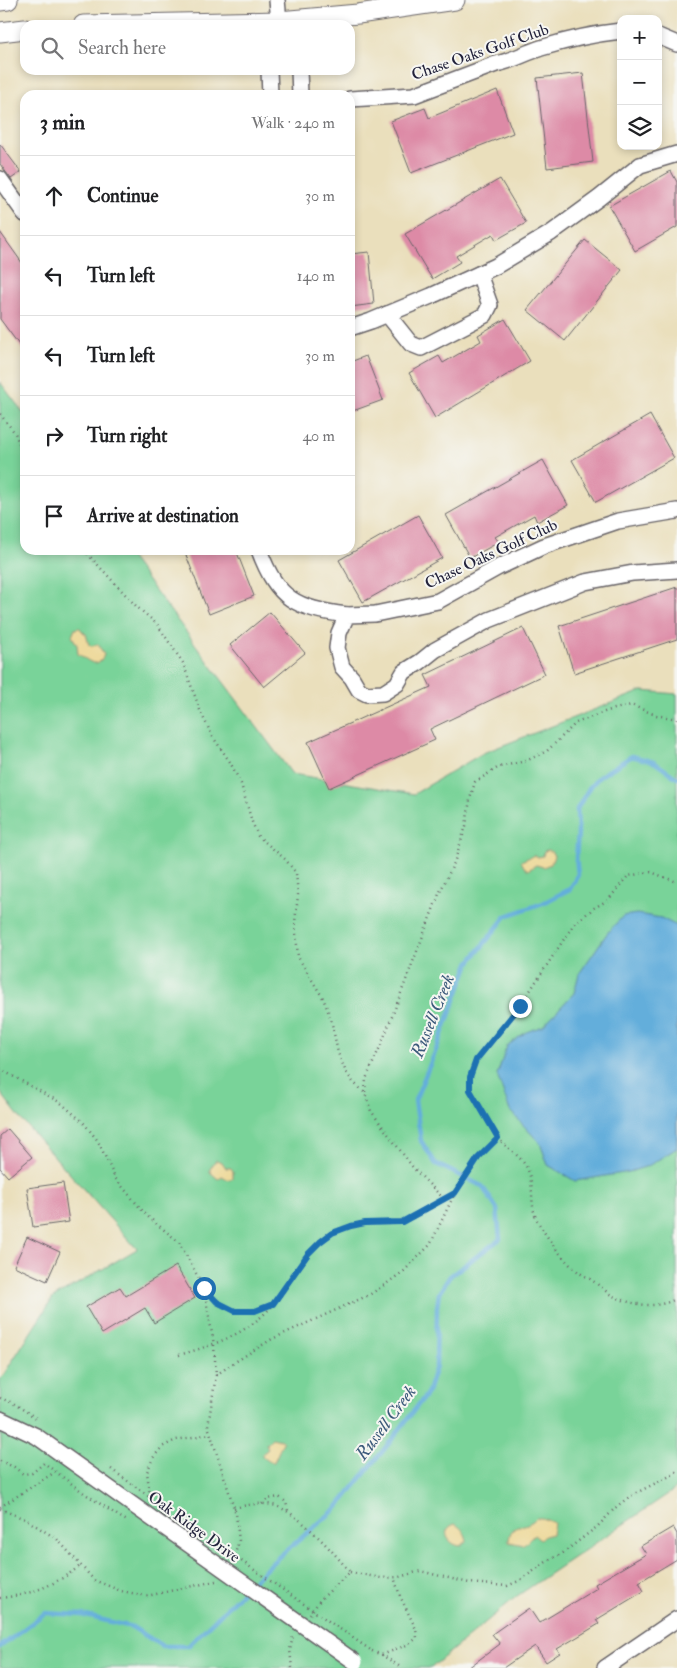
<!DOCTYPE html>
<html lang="en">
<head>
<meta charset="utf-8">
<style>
	:root { --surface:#fff; --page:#f2f2f2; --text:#202124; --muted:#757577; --line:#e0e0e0 }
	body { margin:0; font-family:"IM FELL Double Pica",serif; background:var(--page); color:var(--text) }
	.controls { position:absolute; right:15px; top:15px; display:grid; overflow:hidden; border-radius:10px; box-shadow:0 2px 8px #0003 }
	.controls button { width:45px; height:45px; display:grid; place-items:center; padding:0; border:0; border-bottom:1px solid var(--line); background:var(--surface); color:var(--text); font:25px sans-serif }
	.stop { position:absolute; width:15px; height:15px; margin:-11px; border:4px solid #1f6fb2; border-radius:50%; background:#fff }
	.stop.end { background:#1f6fb2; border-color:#fff; box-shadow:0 1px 5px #0008 }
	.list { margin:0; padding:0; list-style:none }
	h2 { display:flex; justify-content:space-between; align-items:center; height:65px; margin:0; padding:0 20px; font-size:21px }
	h2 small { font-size:16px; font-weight:400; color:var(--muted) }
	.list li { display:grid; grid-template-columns:32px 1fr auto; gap:15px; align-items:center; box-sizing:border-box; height:80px; padding:0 20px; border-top:1px solid var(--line) }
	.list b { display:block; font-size:19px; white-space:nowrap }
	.list em { font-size:16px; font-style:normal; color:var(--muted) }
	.icon { flex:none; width:28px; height:28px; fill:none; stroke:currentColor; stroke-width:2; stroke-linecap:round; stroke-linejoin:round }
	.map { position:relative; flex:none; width:677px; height:1668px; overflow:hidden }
	.search { position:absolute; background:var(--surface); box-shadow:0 2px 8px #0003; left:20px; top:20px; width:335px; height:55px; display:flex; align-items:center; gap:12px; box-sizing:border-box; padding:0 18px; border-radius:15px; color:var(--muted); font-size:19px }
	.panel { position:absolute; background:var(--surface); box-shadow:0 2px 8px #0003; left:20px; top:90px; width:335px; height:465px; border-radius:15px }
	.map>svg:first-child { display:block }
	.green { fill:#79d399; stroke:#4e7a6a }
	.sand { fill:#eeda9e; stroke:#887e6c }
	.water { fill:#63aedb; stroke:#42688b }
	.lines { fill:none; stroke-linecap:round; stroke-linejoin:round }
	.stream { stroke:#63aedb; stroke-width:4.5 }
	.building { fill:#dd8aa6 }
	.minor-casing { stroke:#686468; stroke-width:18 }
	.major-casing { stroke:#686468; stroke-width:21 }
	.path { stroke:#686468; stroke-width:2.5; stroke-dasharray:1 4; stroke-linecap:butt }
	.minor { stroke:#fff; stroke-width:15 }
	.major { stroke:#fff; stroke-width:19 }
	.minor-bridge-casing { stroke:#686468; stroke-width:18; stroke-linecap:butt }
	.path-bridge { stroke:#686468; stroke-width:2.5; stroke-dasharray:1 4; stroke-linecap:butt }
	.minor-bridge { stroke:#fff; stroke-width:15 }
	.route { stroke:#1f6fb2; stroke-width:6 }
	.labels { text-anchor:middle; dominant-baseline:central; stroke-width:4; stroke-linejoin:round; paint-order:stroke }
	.street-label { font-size:16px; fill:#22223b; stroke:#f6f6f2 }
	.water-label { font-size:18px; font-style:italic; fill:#3c5a7b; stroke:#f6f6f2 }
</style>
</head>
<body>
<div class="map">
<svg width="677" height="1668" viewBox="0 0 677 1668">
	<rect width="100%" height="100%" fill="#f6f6f2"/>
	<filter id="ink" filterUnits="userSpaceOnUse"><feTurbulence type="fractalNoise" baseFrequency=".02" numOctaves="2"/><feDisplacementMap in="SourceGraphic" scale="10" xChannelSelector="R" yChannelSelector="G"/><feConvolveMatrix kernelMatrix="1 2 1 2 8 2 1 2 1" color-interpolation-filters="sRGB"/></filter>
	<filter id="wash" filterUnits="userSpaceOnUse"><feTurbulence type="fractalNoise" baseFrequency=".0096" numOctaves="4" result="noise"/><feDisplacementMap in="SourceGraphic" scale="20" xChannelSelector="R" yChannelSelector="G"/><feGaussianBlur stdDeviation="1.12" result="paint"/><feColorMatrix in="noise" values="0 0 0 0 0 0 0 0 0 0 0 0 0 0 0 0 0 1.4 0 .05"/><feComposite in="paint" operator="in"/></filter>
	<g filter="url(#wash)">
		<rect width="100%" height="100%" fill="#eadfbc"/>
		<path class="green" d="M0,382L25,415V550H125L292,774L414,794L483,753L642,691L677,694V1488L517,1596L431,1668H0V1449L1,1448L0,1380L53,1298L137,1249L20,1118L0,1092Z"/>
		<g class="sand">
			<path d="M78,628H80L83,632L86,634L89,645L91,646L98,644L104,655C97,671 87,659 78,654L77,645L72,636L75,629Z"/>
			<path d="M548,850L552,852L554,856L551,864L543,867L536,865L528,870L524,867L521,861L535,855L538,857L543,856L544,851Z"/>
			<path d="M216,1160L222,1162L226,1168H231L233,1171V1178L229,1180L222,1176L218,1179L210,1172V1169Z"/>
			<path d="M272,1438L281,1440L283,1442L274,1462H270L263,1457L262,1454L268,1449L266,1444Z"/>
			<path d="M536,1518H542L554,1523L552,1534L544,1536L540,1540L534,1535L524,1545L509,1542C509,1521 526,1530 536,1518Z"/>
			<path d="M455,1524C462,1528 466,1534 467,1541L460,1546C447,1544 440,1529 455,1524Z"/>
		</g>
		<path class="water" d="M637,914L661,918L677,926V1148L648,1166L629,1172L575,1181L548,1165L540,1143L510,1111L497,1075L507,1046L526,1032L543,1026L574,993L579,974L608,932L623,916Z"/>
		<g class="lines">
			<path class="stream" d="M0,1647L45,1613L82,1615L132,1627L162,1646H188L275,1560L337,1508L390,1442L428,1392L436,1366L437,1307L439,1293L450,1276L500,1239L497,1209L482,1186L436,1164L421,1141L415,1100L436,1050L469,963L506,916L543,903L570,889L578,875L576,857L578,832L577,809L589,788L600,776L632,756L654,762L677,778"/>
		</g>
		<g id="blocks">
			<g class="building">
				<path d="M583,73L593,162L547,168L537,78Z"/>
				<path d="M497,90L513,133L411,173L391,121L425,108L429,118Z"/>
				<path d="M0,144L21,172L11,179L0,164Z"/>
				<path d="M671,171L677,182V227L635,251L609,206Z"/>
				<path d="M500,179L526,223L496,240L493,234L456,256L460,262L432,279L405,234Z"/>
				<path d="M0,232L25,267V353L0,319Z"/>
				<path d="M585,240L622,270L565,341L527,310Z"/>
				<path d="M369,252L374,304L350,307V254Z"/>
				<path d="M505,319L530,361L435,418L409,373L439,356L443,363L481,341L478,335Z"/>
				<path d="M366,356L383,400L350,412V362Z"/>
				<path d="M650,415L674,458L596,502L572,460Z"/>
				<path d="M543,460L568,505L537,522L534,515L495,537L499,542L470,558L446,515Z"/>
				<path d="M418,515L442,558L363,602L339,560Z"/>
				<path d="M184,550H236L254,596L209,614Z"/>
				<path d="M677,587V639L574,673L559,626Z"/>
				<path d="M270,612L305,653L264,687L230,645Z"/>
				<path d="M523,628L545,674L430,729L435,740L329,788L308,742L431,687L425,675Z"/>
				<path d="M8,1129L32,1157L8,1177L0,1168V1136Z"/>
				<path d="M63,1183L69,1222L33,1227L27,1188Z"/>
				<path d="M27,1237L60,1252L47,1281L14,1266Z"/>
				<path d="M176,1266L195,1298L154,1323L145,1308L102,1334L86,1307L120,1287L126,1296Z"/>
				<path d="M673,1527L677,1534V1559L639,1582L644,1591L596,1620L599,1624L557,1649L560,1653L546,1662L535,1646L503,1668H468L500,1644L492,1634L529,1608L539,1623L597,1588L595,1584L646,1554L641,1546Z"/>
			</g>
		</g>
	</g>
	<g filter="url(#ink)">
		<use href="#blocks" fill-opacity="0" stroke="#686468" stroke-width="1"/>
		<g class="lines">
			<g class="minor-casing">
				<g id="minor">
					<path d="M277,0L279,21L278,25"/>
					<path d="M658,36L677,44"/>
					<path d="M269,70L270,95"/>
					<path d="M299,70L300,95"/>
					<path d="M350,99L414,95L496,64C512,61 525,53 541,48C567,40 593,34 621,31"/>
					<path d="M0,179L25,214"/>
					<path d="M387,314L411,344L421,348L485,315L490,305L479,274"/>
					<path d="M350,328L371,321L431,296L496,266L551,233L599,198L640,165L677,154"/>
					<path d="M677,511L618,521L544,546L499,567L438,601L375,614L347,615L339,633L337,648L342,667L352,678L359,690L367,694L383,693L397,684L404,672L420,662L435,650L489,620L585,582L633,573L677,570"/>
					<path d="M259,550C278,600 295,608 347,615"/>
					<path d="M0,1419L36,1436L164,1527"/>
					<path d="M605,1668L677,1619"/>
				</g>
			</g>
			<g class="major-casing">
				<g id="major">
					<path d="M0,1L8,0"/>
					<path d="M83,25L279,21L358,14L455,0"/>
					<path d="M0,32L25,29"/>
				</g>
			</g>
			<g class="path">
				<path d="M0,414L15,433L20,446L25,485"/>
				<path d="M84,550L137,607L157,624L183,663L201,713L213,737L230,762L241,784L252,822L258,836L285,859L296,873L298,895L295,922L298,957L323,998L331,1019L338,1053L346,1072L353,1082L365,1093L371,1111L414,1169L444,1199"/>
				<path d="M0,1069L61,1103L83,1122L98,1141L115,1178L147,1216L179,1242L204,1288L214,1345L216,1375L208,1426L236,1514L239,1541L233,1560"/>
				<path d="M365,1092L366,1079L383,1040L439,894L454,863L466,826L470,799L475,782L499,767L526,761L547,751L576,723L607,711L631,705L656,715L677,719"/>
				<path d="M498,1138C507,1149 521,1156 527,1168C535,1184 529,1205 537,1220C546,1237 565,1263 580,1273C584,1276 589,1278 593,1281C599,1285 605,1291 611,1295C631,1305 657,1310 677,1298"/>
				<path d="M206,1289C227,1313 242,1316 271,1305"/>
				<path d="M179,1355C217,1344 251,1333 277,1300C294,1277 306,1247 333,1233C342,1228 355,1224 366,1223C377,1222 389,1224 400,1222C412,1220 442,1200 454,1194"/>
				<path d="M216,1375L235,1362L272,1339L369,1295L386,1284L404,1271L430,1245L455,1193L478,1158L498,1138L470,1090V1077L476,1060L520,1006L574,924L594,908L608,900L628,876L651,872L677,882"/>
				<path d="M0,1398L13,1403L36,1418"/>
				<path d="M0,1461L14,1467L23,1474L32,1473L44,1463L84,1493L120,1517L127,1521"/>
				<path d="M111,1469L169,1511"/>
				<path d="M150,1496L147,1472L153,1458L162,1447L176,1440L210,1434"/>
				<path d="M262,1504L268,1499L279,1497L286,1502L288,1511"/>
				<path d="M0,1507L52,1474L54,1471"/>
				<path d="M234,1508C247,1505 259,1502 272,1505C296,1509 335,1554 350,1572L320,1600L310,1614"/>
				<path d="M0,1509L25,1519L57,1539L94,1580L121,1591L147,1596L216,1581"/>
				<path d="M350,1572L381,1578L399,1577L420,1571L469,1583L507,1586L521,1580L549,1560L563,1553L598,1526L617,1506L632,1495L672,1475L677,1471"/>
				<path d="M0,1598C31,1595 55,1585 80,1566"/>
				<path d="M372,1651L382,1655L402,1668"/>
				<path d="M382,1655L409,1644L417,1638L416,1629L400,1596L394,1577"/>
				<path d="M292,1668L290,1650L293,1636"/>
			</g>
			<use href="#minor" class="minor"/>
			<use href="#major" class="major"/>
			<g class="minor-bridge-casing">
				<path id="minor-bridge" d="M164,1527L355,1662"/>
			</g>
			<path class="path-bridge" d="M192,1527L372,1651"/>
			<use href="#minor-bridge" class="minor-bridge"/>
		</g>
	</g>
	<g class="lines" filter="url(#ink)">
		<path class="route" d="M204,1288L217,1302L235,1311H255L273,1304L308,1254L320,1242L332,1233L351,1226L365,1223L402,1222L455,1193L478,1158L498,1138L470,1090V1077L476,1060L520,1006"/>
	</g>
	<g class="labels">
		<g class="street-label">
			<text transform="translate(480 52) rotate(-19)">Chase Oaks Golf Club</text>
			<text transform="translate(491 554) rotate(-25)">Chase Oaks Golf Club</text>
			<text transform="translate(194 1527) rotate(36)">Oak Ridge Drive</text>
		</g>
		<g class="water-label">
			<text transform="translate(433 1016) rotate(-68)">Russell Creek</text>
			<text transform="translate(386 1423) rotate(-53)">Russell Creek</text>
		</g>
	</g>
</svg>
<div class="controls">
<button>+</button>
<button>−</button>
<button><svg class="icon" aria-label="layers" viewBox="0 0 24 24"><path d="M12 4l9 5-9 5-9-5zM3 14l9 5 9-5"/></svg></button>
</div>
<div class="stop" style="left:204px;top:1288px"></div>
<div class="stop end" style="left:520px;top:1006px"></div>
<div class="search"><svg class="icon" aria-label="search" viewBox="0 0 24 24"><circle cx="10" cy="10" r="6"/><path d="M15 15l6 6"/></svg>Search here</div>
<section class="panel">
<h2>3 min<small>Walk · 240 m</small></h2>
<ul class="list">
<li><svg class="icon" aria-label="ahead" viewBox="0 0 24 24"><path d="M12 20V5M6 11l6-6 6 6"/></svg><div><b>Continue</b></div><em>30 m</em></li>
<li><svg class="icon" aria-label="left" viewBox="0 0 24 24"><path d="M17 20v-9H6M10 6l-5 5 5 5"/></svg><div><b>Turn left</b></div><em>140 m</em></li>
<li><svg class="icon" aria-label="left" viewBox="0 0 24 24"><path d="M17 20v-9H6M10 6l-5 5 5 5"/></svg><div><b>Turn left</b></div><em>30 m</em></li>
<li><svg class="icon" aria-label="right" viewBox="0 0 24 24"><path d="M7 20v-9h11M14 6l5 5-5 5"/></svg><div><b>Turn right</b></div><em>40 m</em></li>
<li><svg class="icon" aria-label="arrive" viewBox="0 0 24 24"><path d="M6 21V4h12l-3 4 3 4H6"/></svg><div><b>Arrive at destination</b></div></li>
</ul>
</section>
</div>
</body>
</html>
